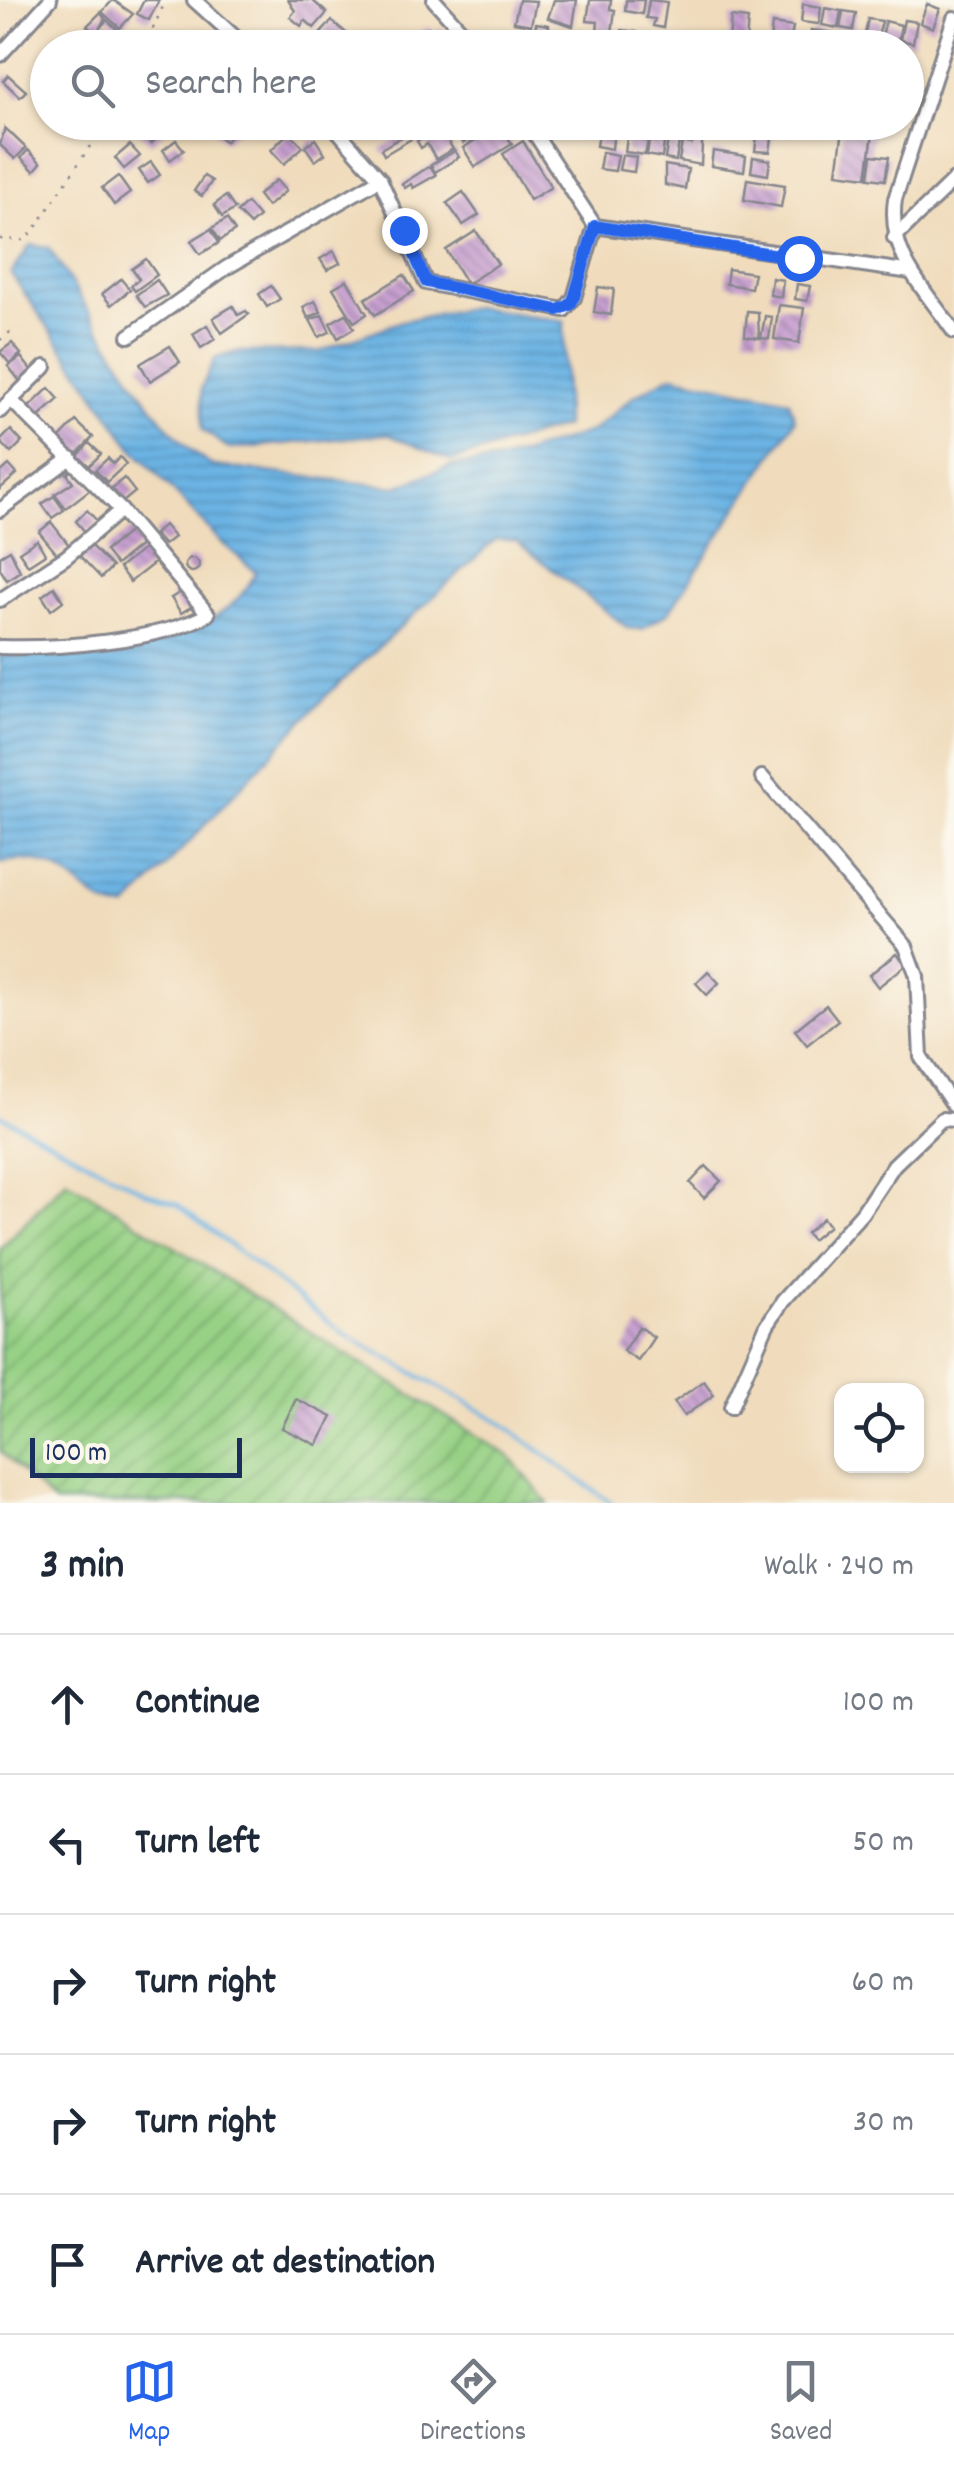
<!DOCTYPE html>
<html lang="en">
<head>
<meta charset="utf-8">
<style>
	:root { --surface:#fff; --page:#f6f6f7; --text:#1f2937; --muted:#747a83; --line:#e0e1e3; --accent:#2563eb }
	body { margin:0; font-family:Dekko,sans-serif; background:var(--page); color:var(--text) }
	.controls { position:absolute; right:30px; bottom:30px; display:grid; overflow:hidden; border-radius:20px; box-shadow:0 2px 8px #0004 }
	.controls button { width:90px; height:90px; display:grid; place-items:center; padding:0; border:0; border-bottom:2px solid var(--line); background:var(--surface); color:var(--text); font:50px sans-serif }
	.scale { position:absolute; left:30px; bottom:25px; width:212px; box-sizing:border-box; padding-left:10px; border:5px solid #1b2f5e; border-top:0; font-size:28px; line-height:35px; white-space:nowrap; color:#1b2f5e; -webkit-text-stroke:8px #fbf7ec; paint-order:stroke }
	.stop { position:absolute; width:30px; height:30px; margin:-22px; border:8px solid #2563eb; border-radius:50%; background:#fff }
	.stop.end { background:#2563eb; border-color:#fff; box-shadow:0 2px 10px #0008 }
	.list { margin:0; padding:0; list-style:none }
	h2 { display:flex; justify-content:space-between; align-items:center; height:130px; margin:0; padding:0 40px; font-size:42px }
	h2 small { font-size:32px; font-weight:400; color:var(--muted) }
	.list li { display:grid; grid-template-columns:65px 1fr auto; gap:30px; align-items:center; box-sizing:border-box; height:140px; padding:0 40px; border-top:2px solid var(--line) }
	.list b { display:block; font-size:38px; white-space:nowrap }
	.list em { font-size:32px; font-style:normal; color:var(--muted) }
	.icon { flex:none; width:55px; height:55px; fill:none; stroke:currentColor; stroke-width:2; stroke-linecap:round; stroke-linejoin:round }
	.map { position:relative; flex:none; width:954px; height:1503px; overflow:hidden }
	.search { position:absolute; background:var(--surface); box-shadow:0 2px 8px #0004; left:30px; right:30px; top:30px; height:110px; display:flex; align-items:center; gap:25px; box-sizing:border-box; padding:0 35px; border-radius:55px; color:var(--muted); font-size:38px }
	.sheet { height:830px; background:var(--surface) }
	nav { display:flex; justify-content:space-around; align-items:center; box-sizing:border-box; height:140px; border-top:2px solid var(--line); background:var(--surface); font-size:28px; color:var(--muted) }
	nav a { display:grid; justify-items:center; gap:5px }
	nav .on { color:var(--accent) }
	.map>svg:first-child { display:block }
	.garden { fill:url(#garden-furrows); stroke:#598072; stroke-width:2.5 }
	.water { fill:url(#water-rules); stroke:#4472a1; stroke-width:2.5 }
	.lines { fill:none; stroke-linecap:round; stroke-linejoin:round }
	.stream { stroke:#6cb4e4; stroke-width:4 }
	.building { fill:url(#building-back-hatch) }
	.minor-casing { stroke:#86868d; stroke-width:18 }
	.path { stroke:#86868d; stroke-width:2.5; stroke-dasharray:2.5 8; stroke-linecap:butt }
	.minor { stroke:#fff; stroke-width:12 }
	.route { stroke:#2563eb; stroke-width:12 }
</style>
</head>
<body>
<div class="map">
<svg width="954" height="1503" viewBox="0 0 954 1503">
	<defs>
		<pattern id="garden-furrows" width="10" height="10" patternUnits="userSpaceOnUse" patternTransform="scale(2.5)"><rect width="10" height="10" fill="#97d185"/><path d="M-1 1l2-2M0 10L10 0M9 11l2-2" fill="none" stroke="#7aaa70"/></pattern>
		<pattern id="water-rules" width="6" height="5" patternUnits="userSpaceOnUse" patternTransform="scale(2.5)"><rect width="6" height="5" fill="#6cb4e4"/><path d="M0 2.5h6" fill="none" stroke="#5893bc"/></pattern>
		<pattern id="building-back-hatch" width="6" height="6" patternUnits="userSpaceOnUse" patternTransform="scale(2.5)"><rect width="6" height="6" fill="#c69ecf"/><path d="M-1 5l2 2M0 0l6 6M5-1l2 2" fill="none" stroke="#a081ab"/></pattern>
	</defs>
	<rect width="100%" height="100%" fill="#fbf7ec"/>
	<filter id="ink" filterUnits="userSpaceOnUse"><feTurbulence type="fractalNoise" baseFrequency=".01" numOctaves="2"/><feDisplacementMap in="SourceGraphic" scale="20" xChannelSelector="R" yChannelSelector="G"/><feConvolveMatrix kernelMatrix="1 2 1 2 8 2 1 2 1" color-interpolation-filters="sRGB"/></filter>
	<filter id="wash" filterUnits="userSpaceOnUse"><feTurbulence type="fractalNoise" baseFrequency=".0048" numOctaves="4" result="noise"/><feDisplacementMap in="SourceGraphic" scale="40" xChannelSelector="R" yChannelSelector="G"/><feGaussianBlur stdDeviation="2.25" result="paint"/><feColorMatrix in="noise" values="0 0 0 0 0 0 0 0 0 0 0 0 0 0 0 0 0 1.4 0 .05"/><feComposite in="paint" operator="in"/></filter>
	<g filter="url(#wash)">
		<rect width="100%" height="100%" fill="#f0dcbc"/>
		<path class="garden" d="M66,1179L509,1456L548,1503H54L0,1451V1249Z"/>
		<g class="water">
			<path d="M30,245L49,248C86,303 158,438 213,466L396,487L450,466L503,460L591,432L634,396L672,375L789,400L795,420L669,612L642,629L628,628L516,541L496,539L328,694L127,908C86,915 71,845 0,863V655C79,655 216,656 256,572L220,541L131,446L11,274Z"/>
			<path d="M474,307L564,321L565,426L452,461L387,434L229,449L203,430L201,389L215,358L237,352L321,351L402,321Z"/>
		</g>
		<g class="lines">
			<path class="stream" d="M0,1115L147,1193L177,1204L343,1333L499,1421L611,1503"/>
		</g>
		<g id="blocks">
			<g class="building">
				<path d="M113,0L133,14L120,28L102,12Z"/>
				<path d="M144,0H159L149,20L137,14Z"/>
				<path d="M288,0H312L327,13L314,28L305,20L301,26L290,17L295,11Z"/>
				<path d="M519,0L536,1L531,25L514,22Z"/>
				<path d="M554,0H577L573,26L548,18Z"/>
				<path d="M590,0H611L610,9L615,10L612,33L597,31L598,22L587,21Z"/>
				<path d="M626,0H644L642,14L625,11Z"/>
				<path d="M649,0L667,2L663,28L653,26L655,19L646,18Z"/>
				<path d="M803,4L821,7L819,24L801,22Z"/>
				<path d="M927,4L940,9L933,28L920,23Z"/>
				<path d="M825,8L841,11L838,28L822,25Z"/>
				<path d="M843,11L856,13L853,30L840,28Z"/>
				<path d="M100,13L105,18L99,29L107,20L118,30L106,44L87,26Z"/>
				<path d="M731,17L748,19L746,42L729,40Z"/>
				<path d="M868,19L882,21L878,37L865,34Z"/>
				<path d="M904,20L917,22L913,43L900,40Z"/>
				<path d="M332,21L359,44L356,48H337L321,33Z"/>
				<path d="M885,21L901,25L898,41L882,38Z"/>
				<path d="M536,23L549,25L548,38L534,36Z"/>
				<path d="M772,24L793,27L790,44L770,40Z"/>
				<path d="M428,27L433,35L441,28L447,39L437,48H411L408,43Z"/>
				<path d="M622,30L637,32L635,47L620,45Z"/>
				<path d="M811,30L834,33L832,48H808Z"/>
				<path d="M120,32L132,44L110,48L108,45Z"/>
				<path d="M855,37L876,40L875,48H847L848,39Z"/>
				<path d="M906,72L916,74L911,101L906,100Z"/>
				<path d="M8,75L26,91L20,97L3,81Z"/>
				<path d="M148,122L164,132L151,144L139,131Z"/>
				<path d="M204,122H229L236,130L225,142Z"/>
				<path d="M462,122H475L481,132L463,143L454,127Z"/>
				<path d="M736,122H752L750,137L733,134Z"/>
				<path d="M500,124L512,144L475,167L463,148Z"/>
				<path d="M438,125L453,149L436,159L427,144L421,148L417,141Z"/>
				<path d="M695,125L703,126L701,165L679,161L682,142L692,144Z"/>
				<path d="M5,128L26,148L15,159L0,145Z"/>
				<path d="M599,128L614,130L612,149L596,146Z"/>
				<path d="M758,128L773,130L770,152L755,151Z"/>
				<path d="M843,129L873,133L867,177L837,173Z"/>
				<path d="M289,132L303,147L284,164L271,150Z"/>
				<path d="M408,133L411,139L384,155L381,149Z"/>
				<path d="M627,138L648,141L645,155L625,152Z"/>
				<path d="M315,139L325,154L315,161L305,146Z"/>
				<path d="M668,139L679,141L676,161L665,159Z"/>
				<path d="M176,140L184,150L170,160L163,150Z"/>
				<path d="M523,141L551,187L530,200L503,154Z"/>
				<path d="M649,141L664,143L662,158L647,155Z"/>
				<path d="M130,145L140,156L124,169L115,158Z"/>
				<path d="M28,150L41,163L34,171L21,158Z"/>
				<path d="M455,151L459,157L435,172L431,165Z"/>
				<path d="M713,151L746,156L744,171L711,166Z"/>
				<path d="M602,152L618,155L615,171L599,169Z"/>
				<path d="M622,155L636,157L634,172L619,170Z"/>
				<path d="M872,155L889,157L885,180L869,178Z"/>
				<path d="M753,157L770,160L768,175L751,172Z"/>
				<path d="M151,162L160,175L148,183L139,170Z"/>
				<path d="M665,165L688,169L685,189L665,185Z"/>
				<path d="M430,166L436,175L413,188L411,184L405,188L402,184Z"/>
				<path d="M118,176L130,193L114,205L102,188Z"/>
				<path d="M204,176L212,181L202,196L194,191Z"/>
				<path d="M747,179L785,185L781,207L744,200Z"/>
				<path d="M276,180L286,191L267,207L258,195Z"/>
				<path d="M463,192L479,215L463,225L447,203Z"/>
				<path d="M226,196L235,209L222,217L214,205Z"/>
				<path d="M247,203L259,217L250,225L237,212Z"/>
				<path d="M227,219L235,231L220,241L212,228Z"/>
				<path d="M211,229L219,243L200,254L191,241Z"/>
				<path d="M476,231L498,264L467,284L446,250Z"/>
				<path d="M334,251L340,263L327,270L320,259Z"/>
				<path d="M146,259L157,275L135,291L131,286L139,279L132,269Z"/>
				<path d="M728,269L754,273L751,288L726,284Z"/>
				<path d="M404,275L414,291L375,315L365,299Z"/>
				<path d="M772,278L783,280L781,297L770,295Z"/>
				<path d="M121,279L130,290L111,305L102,294Z"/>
				<path d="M157,280L167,295L145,307L136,295Z"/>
				<path d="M347,280L367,314L354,322L333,288Z"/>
				<path d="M797,284L810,286L807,301L795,299Z"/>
				<path d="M271,286L280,299L267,307L259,294Z"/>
				<path d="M598,287L614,289L611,315L594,312Z"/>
				<path d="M315,301L321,312L308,318L303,307Z"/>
				<path d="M779,305L804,308L799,343L774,339Z"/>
				<path d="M233,306L238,315L246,311L249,314L222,333L213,318Z"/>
				<path d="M747,311L758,312L759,338L745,336Z"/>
				<path d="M346,314L354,328L338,338L330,323Z"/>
				<path d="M322,315L330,332L319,337L310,320Z"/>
				<path d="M765,316L772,317L769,339L761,338Z"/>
				<path d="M207,325L215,339L201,348L193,334Z"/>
				<path d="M12,343L21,354L10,364L0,352Z"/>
				<path d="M170,346L180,362L150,381L140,364Z"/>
				<path d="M21,357L35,375L23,385L8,366Z"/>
				<path d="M49,388L59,399L38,418L29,407Z"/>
				<path d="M76,421L93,437L76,455L59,439Z"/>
				<path d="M11,430L22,442L11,453L0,441Z"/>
				<path d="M89,443L101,454L89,466L78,456Z"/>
				<path d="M120,457L126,464L107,482L95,470L108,458L113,464Z"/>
				<path d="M9,465L17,474L0,489V473Z"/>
				<path d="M72,470L92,488L66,508L55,494L73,482L67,474Z"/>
				<path d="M124,478L135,492L123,502L112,488Z"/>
				<path d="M54,496L64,510L52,518L42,504Z"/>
				<path d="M87,510L98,522L86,533L76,521Z"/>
				<path d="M51,522L69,545L57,554L39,532Z"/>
				<path d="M164,525L174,537L164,545L154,534Z"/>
				<path d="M132,529L143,543L116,565L105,551Z"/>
				<path d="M37,540L45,554L28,565L19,552Z"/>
				<path d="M90,545L112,567L101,578L80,556Z"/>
				<path d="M147,546L158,560L130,582L119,568Z"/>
				<path d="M10,550L20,571L7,580L0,569V556Z"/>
				<circle cx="192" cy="565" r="7"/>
				<path d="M54,587L63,601L51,610L42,596Z"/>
				<path d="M185,590L194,605L181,613L171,598Z"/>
				<path d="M897,953L906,965L878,987L869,975Z"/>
				<path d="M708,971L719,983L707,995L696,983Z"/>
				<path d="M826,1005L838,1020L807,1045L795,1030Z"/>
				<path d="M706,1166L721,1181L704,1198L690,1183Z"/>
				<path d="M823,1218L829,1226L812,1240L806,1233Z"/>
				<path d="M639,1327L654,1337L638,1361L623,1351Z"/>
				<path d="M704,1381L714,1395L684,1416L674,1402Z"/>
				<path d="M296,1399L332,1417L317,1445L282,1428Z"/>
			</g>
		</g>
	</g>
	<g filter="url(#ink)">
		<use href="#blocks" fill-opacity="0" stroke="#86868d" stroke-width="2.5"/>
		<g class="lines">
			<g class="minor-casing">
				<g id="minor">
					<path d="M194,0L247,48"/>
					<path d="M434,0L477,48"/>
					<path d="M954,18L895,199C887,255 925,289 954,332"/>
					<path d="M0,55L50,0"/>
					<path d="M330,122L380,179L426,283L564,310L574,298L595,226"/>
					<path d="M527,122L595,226L911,272"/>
					<path d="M894,238L954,180"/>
					<path d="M129,336L226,268L380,179"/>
					<path d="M0,411L45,367"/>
					<path d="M0,510L71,458"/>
					<path d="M0,600L66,557L121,510"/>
					<path d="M0,647C53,649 163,641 208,614L121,510L11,400"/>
					<path d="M762,777L906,946L917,976L921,1057L954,1106"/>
					<path d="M731,1407L767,1325L783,1301L862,1213L894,1165L942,1119L954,1120"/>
				</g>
			</g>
			<g class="path">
				<path d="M144,48L166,0"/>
				<path d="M0,239L23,240L33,232L106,122"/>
				<path d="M0,340L14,329"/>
			</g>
			<use href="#minor" class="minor"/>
		</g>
	</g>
	<g class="lines" filter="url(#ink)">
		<path class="route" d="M404,230L426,282L558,310L570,305L574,298L595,226L799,258"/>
	</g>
</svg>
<div class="controls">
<button><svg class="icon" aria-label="locate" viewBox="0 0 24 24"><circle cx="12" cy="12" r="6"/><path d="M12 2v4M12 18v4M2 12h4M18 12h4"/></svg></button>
</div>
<div class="scale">100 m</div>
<div class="stop" style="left:799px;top:258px"></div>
<div class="stop end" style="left:404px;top:230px"></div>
<div class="search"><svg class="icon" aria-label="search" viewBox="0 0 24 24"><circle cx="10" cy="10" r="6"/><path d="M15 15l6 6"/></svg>Search here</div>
</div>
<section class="sheet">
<h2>3 min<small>Walk · 240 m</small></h2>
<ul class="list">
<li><svg class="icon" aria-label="ahead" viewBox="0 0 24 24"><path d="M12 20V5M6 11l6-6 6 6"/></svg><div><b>Continue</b></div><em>100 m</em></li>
<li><svg class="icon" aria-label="left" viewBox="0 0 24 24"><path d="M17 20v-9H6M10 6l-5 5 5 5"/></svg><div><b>Turn left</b></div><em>50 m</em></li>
<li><svg class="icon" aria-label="right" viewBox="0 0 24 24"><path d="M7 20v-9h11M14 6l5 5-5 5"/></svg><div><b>Turn right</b></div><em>60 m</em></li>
<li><svg class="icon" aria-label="right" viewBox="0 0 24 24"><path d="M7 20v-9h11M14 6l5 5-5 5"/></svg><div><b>Turn right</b></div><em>30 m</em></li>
<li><svg class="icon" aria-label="arrive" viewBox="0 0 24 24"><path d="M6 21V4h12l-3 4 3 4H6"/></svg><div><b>Arrive at destination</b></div></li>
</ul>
</section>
<nav>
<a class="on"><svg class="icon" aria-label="map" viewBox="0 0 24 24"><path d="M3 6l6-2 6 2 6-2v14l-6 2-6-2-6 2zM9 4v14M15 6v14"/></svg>Map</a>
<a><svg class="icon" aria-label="directions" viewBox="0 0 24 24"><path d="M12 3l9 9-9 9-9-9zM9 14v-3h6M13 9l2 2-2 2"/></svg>Directions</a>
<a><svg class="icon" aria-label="saved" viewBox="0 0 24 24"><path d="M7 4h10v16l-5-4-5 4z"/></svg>Saved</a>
</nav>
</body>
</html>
